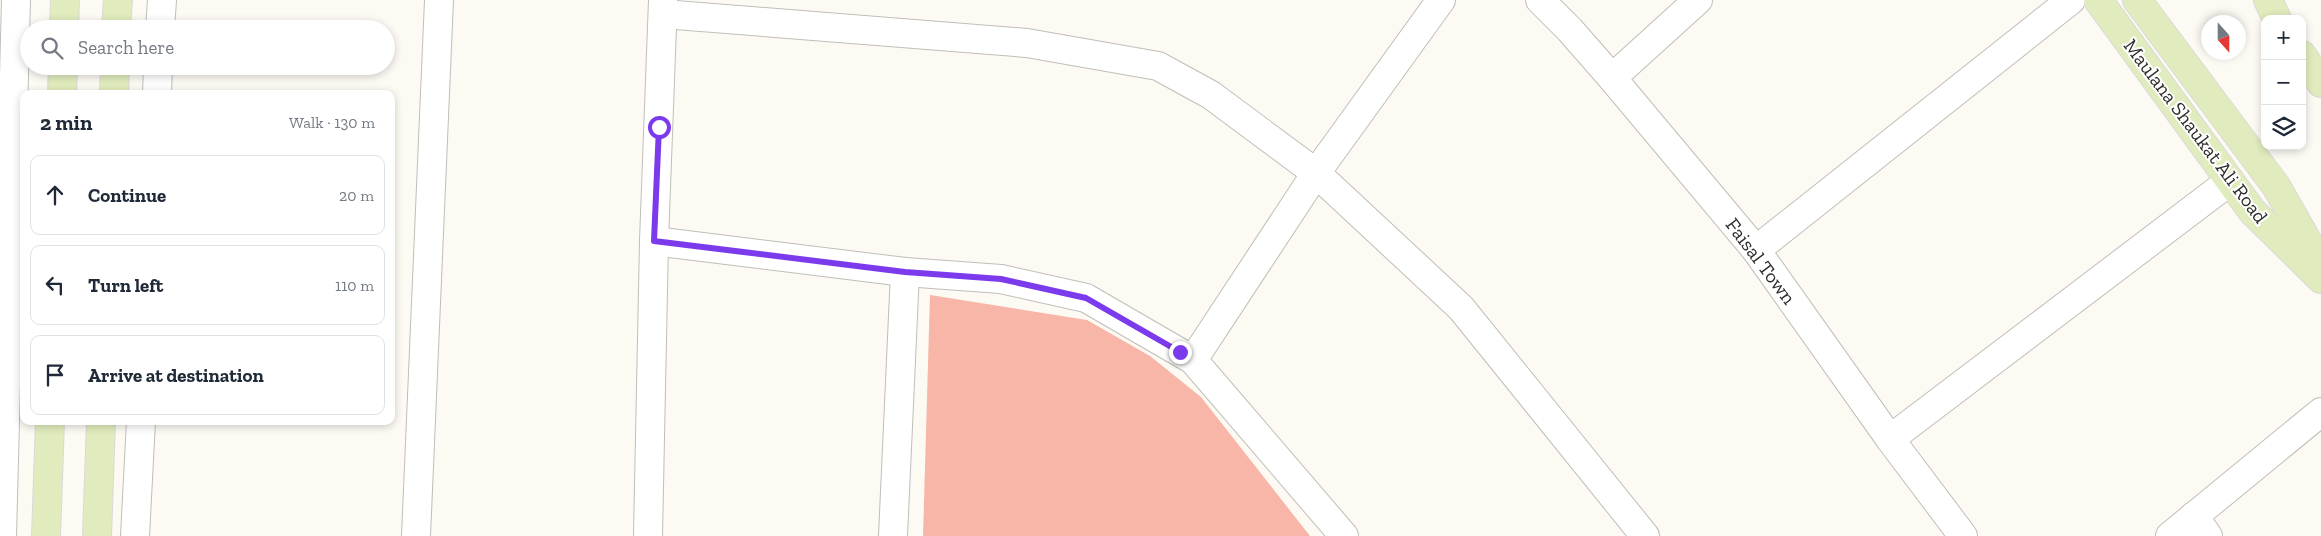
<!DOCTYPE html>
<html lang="en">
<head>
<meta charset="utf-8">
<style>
	:root { --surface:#fff; --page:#f6f6f7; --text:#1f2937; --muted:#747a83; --line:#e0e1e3 }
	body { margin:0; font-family:"Zilla Slab",serif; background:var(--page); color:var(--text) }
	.controls { position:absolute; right:15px; top:15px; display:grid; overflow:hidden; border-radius:10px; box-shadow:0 2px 8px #0003 }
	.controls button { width:45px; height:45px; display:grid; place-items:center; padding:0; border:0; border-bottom:1px solid var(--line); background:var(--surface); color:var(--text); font:25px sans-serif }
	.compass { position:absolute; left:2201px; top:15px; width:45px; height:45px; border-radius:50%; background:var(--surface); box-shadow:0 2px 8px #0003; rotate:159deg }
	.stop { position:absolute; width:15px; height:15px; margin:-11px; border:4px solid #7c3aed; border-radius:50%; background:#fff }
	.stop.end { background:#7c3aed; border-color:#fff; box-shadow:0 1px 5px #0008 }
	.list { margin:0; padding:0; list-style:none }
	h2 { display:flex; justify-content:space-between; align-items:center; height:65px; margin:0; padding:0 20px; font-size:21px }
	h2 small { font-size:16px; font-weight:400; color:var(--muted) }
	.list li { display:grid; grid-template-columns:32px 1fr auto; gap:15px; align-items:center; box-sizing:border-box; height:80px; margin:0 10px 10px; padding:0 10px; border:1px solid var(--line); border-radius:10px }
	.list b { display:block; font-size:19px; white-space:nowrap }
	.list em { font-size:16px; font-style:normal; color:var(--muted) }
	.icon { flex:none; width:28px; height:28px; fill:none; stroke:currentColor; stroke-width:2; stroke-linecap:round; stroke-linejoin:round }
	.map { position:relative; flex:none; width:2321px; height:536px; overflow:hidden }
	.search { position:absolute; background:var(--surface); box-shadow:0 2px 8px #0003; left:20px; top:20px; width:375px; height:55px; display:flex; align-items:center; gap:12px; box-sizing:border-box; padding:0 18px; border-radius:28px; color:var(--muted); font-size:19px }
	.panel { position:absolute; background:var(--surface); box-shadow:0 2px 8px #0003; left:20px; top:90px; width:375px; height:335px; border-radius:10px }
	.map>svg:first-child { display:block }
	.green { fill:#f8b6a8 }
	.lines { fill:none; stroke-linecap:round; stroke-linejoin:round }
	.minor-casing { stroke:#c0beb8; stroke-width:30 }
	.major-casing { stroke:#dad9d9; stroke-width:30 }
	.minor { stroke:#fff; stroke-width:28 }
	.major { stroke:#e0ecbd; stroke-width:28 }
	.route { stroke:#7c3aed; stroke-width:6 }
	.labels { text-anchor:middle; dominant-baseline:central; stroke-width:4; stroke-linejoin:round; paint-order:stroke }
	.street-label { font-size:20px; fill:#2f2e2c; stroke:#fff }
</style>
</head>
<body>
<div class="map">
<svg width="2321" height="536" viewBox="0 0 2321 536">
	<rect width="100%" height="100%" fill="#fcfaf3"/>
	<path class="green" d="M930,295L1087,320L1150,356L1201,397L1310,536H923Z"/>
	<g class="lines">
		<g class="minor-casing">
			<g id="minor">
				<path d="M1540,0L1570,30L1612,78L1756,250L1890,439L1963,536"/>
				<path d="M663,14L1027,43L1158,66L1211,95L1316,173L1461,308L1645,536"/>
				<path d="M160,29L162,0"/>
				<path d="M1612,78L1698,0"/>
				<path d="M157,94L158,66"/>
				<path d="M654,241L905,272L1001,279L1086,298L1193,360L1344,536"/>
				<path d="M1756,250L2071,0"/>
				<path d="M1193,360L1316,173L1441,0"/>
				<path d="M1890,439L2230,181"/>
				<path d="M2194,516L2208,536"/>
				<path d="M2,536L16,0"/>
				<path d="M135,536L141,421"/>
				<path d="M416,536L439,0"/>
				<path d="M648,536L654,241L663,0"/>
				<path d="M893,536L905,272"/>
				<path d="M2170,536L2321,412"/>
			</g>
		</g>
		<g class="major-casing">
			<g id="major">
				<path d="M2098,0L2252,211L2321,279"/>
				<path d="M2137,0L2276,186L2321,265"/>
				<path d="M2268,0L2277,19"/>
				<path d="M64,29L65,0"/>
				<path d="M116,29L118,0"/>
				<path d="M2302,55L2321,83"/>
				<path d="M62,94L63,66"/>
				<path d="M114,94L115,66"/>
				<path d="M46,536L50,421"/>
				<path d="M97,536L101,421"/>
			</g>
		</g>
		<use href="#minor" class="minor"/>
		<use href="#major" class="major"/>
	</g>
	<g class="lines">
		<path class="route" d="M659,127L654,241L905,272L1001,279L1086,298L1180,352"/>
	</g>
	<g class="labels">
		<g class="street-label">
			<text transform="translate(2196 131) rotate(53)">Maulana Shaukat Ali Road</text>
			<text transform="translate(1761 261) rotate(53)">Faisal Town</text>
		</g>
	</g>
</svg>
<div class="controls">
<button>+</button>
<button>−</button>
<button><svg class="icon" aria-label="layers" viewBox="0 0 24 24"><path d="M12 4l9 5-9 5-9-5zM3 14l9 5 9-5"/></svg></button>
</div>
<svg class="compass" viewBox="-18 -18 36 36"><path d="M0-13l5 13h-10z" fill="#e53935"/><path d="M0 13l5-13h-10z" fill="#747a83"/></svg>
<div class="stop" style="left:659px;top:127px"></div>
<div class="stop end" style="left:1180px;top:352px"></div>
<div class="search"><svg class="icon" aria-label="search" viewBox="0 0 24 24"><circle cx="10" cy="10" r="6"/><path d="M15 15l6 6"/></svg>Search here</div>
<section class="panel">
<h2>2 min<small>Walk · 130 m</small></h2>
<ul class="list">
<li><svg class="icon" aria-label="ahead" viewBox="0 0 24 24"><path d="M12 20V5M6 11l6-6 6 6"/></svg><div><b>Continue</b></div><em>20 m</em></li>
<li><svg class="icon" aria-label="left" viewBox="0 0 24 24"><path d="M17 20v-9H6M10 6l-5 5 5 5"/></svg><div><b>Turn left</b></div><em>110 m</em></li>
<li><svg class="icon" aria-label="arrive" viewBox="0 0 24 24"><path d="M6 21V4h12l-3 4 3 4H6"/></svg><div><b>Arrive at destination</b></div></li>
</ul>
</section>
</div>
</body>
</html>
